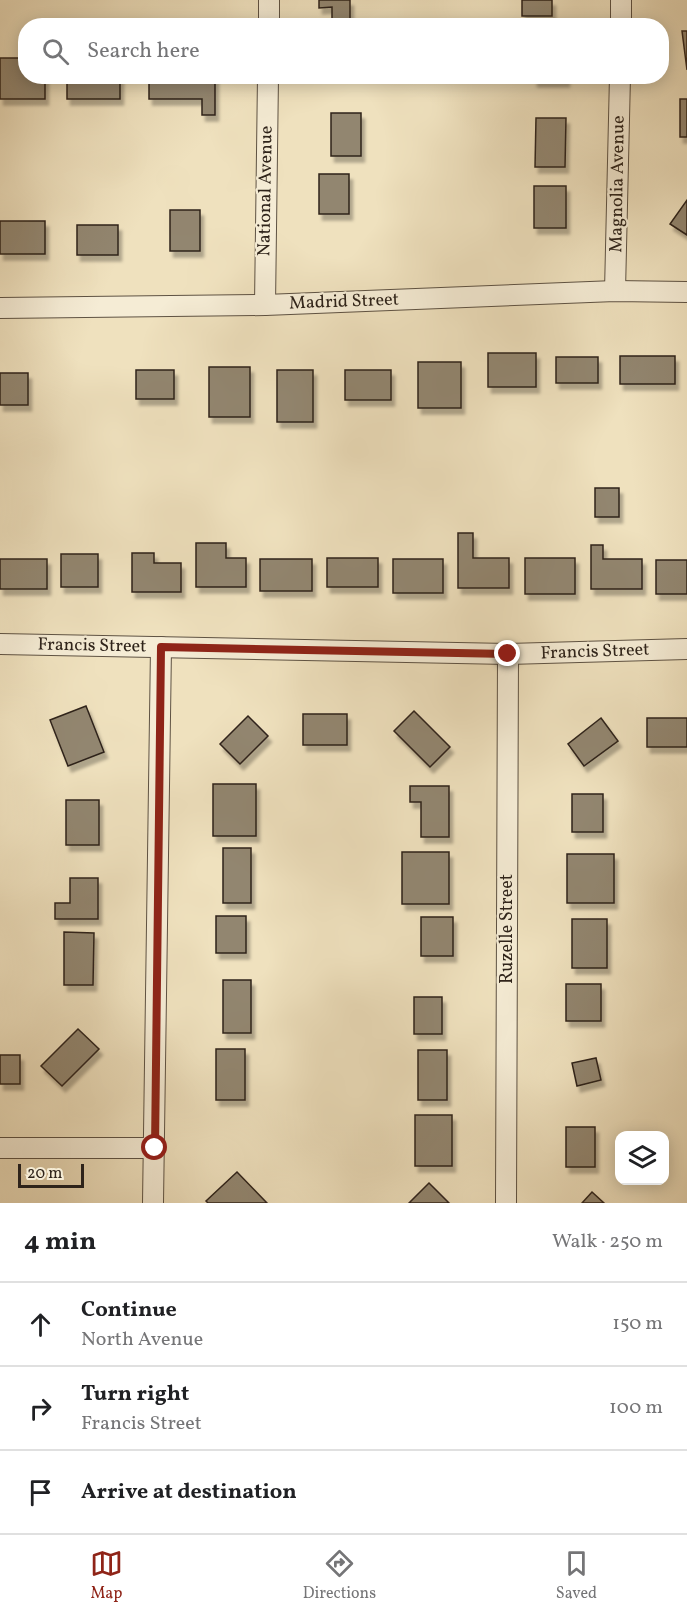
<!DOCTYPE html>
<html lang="en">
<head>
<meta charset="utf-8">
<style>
	:root { --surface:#fff; --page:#f2f2f2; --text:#202124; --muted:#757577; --line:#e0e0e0; --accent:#8f2418 }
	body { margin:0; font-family:Vollkorn,serif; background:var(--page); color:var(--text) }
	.controls { position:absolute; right:18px; bottom:18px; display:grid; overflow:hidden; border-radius:12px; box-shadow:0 3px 15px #0003 }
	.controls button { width:54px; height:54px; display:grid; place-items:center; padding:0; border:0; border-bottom:2px solid var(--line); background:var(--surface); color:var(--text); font:30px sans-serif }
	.scale { position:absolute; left:18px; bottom:15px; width:66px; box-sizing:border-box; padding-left:6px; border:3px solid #2e231a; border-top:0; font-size:16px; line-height:21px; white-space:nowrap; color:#2e231a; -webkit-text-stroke:4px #f5ecd5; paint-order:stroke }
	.stop { position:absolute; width:18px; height:18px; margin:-14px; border:4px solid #8f2418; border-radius:50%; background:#fff }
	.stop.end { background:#8f2418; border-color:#fff; box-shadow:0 2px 6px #0008 }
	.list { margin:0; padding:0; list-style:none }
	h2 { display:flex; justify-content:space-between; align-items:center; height:78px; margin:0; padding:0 24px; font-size:26px }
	h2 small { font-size:20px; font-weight:400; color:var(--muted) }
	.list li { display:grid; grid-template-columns:39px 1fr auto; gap:18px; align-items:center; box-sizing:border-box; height:84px; padding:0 24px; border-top:2px solid var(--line) }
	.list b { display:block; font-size:22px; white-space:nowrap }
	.list p { margin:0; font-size:20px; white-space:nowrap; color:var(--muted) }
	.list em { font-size:20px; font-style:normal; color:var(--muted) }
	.icon { flex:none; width:33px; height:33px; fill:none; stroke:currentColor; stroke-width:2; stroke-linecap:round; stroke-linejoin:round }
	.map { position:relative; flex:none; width:687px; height:1203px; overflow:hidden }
	.search { position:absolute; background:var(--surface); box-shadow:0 3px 15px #0003; left:18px; right:18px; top:18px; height:66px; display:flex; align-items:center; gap:15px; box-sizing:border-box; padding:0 21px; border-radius:24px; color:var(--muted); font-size:22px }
	.sheet { height:330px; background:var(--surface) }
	nav { display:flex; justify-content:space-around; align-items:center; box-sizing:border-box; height:84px; border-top:2px solid var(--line); background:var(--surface); font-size:16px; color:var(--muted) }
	nav a { display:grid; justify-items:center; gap:3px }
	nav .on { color:var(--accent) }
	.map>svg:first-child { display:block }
	.building { fill:#92866f; stroke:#2e231a; stroke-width:1.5; filter:url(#shadow) }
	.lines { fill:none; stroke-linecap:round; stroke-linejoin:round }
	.minor-casing { stroke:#5e5243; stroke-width:22 }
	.minor { stroke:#f5ecd5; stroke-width:20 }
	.route { stroke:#8f2418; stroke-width:8 }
	.labels { text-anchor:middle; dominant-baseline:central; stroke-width:4.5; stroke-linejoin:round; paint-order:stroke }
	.street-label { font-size:18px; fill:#2e231a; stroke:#f5ecd5 }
</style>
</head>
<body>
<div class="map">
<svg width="687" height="1203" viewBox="0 0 687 1203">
	<defs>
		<filter id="shadow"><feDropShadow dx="3.5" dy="6" stdDeviation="1.5" flood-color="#0004"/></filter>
	</defs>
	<rect width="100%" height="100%" fill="#efe1be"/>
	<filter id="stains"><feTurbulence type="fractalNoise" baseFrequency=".00333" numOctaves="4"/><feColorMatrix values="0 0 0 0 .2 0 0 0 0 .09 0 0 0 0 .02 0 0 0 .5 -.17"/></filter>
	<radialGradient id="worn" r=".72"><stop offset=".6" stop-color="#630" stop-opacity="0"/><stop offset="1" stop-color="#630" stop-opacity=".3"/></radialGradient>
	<g class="building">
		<path d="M319,0H350V20H332V7L319,8Z"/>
		<rect x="522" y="0" width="30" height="16"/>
		<path d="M682,31H687V70Z"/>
		<path d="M0,58H26V76H45V99H0Z"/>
		<rect x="67" y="76" width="53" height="23"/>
		<path d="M149,76H215V115H202V99H149Z"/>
		<rect x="534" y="76" width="32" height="5"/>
		<rect x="680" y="99" width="7" height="38"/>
		<rect x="331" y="113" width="30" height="43"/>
		<path d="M536,118H566L565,167H535Z"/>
		<rect x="319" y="174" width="30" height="40"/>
		<rect x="534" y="186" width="32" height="42"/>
		<path d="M687,200V235L670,224Z"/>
		<rect x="170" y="210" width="30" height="41"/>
		<rect x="0" y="221" width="45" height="33"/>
		<rect x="77" y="225" width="41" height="30"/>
		<rect x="488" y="353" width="48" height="34"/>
		<rect x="620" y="356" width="55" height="28"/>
		<rect x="556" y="357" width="42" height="26"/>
		<rect x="418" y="362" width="43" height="46"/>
		<rect x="209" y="367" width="41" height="50"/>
		<rect x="136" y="370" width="38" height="29"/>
		<rect x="277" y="370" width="36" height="52"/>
		<rect x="345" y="370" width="46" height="30"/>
		<rect x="0" y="373" width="28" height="32"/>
		<rect x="595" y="488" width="24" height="29"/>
		<path d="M458,533H473V558H509V588H458Z"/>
		<path d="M196,543H226V558H246V587H196Z"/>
		<path d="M591,545H603V559H642V589H591Z"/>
		<path d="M132,553H154V563H181V592H132Z"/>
		<rect x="61" y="554" width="37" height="33"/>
		<rect x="327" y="558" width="51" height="29"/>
		<rect x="525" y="558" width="50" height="36"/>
		<rect x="0" y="559" width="47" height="30"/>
		<rect x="260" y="559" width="52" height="32"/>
		<rect x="393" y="559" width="50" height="34"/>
		<rect x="656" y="560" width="31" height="34"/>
		<path d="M86,706L104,752L68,766L50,720Z"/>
		<path d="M414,711L450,747L430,767L394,731Z"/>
		<rect x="303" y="714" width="44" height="31"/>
		<path d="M248,716L268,736L240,764L220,744Z"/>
		<path d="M601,718L618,741L584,766L568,744Z"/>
		<rect x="647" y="718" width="40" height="29"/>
		<rect x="213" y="784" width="43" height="52"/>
		<path d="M410,786H449V837H421V802H410Z"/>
		<rect x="572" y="794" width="31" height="38"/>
		<rect x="66" y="800" width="33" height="45"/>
		<rect x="223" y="848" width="28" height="55"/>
		<rect x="402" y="852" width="47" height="52"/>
		<rect x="567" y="854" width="47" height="49"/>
		<path d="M70,878H98V919H55V903H70Z"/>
		<rect x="216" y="916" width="30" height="37"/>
		<rect x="421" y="917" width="32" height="39"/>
		<rect x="572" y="919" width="35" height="49"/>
		<path d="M64,932L94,933L93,985H64Z"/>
		<rect x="223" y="980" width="28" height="53"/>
		<rect x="566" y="984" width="35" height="37"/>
		<rect x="414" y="997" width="28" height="37"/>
		<path d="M78,1029L99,1049L62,1086L41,1066Z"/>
		<rect x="216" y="1049" width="29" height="51"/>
		<rect x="418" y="1050" width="29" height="50"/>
		<rect x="0" y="1055" width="20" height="29"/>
		<path d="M596,1058L601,1080L577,1086L572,1063Z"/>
		<rect x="415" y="1115" width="37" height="51"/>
		<rect x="566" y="1127" width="29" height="40"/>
		<path d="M237,1172L267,1203H208L206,1201Z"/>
		<path d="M429,1183L449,1203H409Z"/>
		<path d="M592,1192L604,1203H582Z"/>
	</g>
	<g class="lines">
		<g class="minor-casing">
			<g id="minor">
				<path d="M269,26V0"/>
				<path d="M621,26V0"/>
				<path d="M615,291L620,76"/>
				<path d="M265,305L268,76"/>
				<path d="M0,308L265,305L615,291L687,292"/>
				<path d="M0,644L508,654L687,649"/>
				<path d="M0,1148H155"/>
				<path d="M153,1203L161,647"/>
				<path d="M506,1203L508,654"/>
			</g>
		</g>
		<use href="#minor" class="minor"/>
	</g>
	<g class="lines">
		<path class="route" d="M155,1148L161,647L508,654"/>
	</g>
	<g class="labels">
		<g class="street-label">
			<text transform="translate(618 184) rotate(-89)">Magnolia Avenue</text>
			<text transform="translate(266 191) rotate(-89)">National Avenue</text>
			<text transform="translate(344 302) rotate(-2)">Madrid Street</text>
			<text transform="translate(92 646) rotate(1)">Francis Street</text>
			<text transform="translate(595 652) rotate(-2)">Francis Street</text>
			<text transform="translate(507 929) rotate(-90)">Ruzelle Street</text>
		</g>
	</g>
	<rect width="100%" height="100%" filter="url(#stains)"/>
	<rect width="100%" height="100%" fill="url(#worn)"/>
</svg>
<div class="controls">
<button><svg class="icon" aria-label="layers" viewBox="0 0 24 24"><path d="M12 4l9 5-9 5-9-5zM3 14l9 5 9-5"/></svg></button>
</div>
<div class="scale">20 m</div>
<div class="stop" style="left:155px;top:1148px"></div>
<div class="stop end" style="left:508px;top:654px"></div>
<div class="search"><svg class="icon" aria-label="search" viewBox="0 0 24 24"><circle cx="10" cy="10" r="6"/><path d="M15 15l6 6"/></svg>Search here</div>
</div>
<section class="sheet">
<h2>4 min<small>Walk · 250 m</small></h2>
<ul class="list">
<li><svg class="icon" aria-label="ahead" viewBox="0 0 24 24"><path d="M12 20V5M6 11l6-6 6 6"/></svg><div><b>Continue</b><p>North Avenue</p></div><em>150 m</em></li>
<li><svg class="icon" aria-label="right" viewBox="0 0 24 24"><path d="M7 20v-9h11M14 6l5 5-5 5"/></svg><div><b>Turn right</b><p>Francis Street</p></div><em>100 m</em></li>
<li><svg class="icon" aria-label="arrive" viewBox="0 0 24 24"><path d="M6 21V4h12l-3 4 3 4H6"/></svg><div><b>Arrive at destination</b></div></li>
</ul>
</section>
<nav>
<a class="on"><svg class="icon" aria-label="map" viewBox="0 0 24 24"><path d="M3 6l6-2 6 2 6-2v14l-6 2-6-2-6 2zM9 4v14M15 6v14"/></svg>Map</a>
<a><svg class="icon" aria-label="directions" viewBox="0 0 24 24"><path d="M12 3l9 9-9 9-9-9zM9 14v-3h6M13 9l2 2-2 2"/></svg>Directions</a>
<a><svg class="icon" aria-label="saved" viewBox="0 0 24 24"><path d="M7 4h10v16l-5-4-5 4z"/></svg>Saved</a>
</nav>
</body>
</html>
